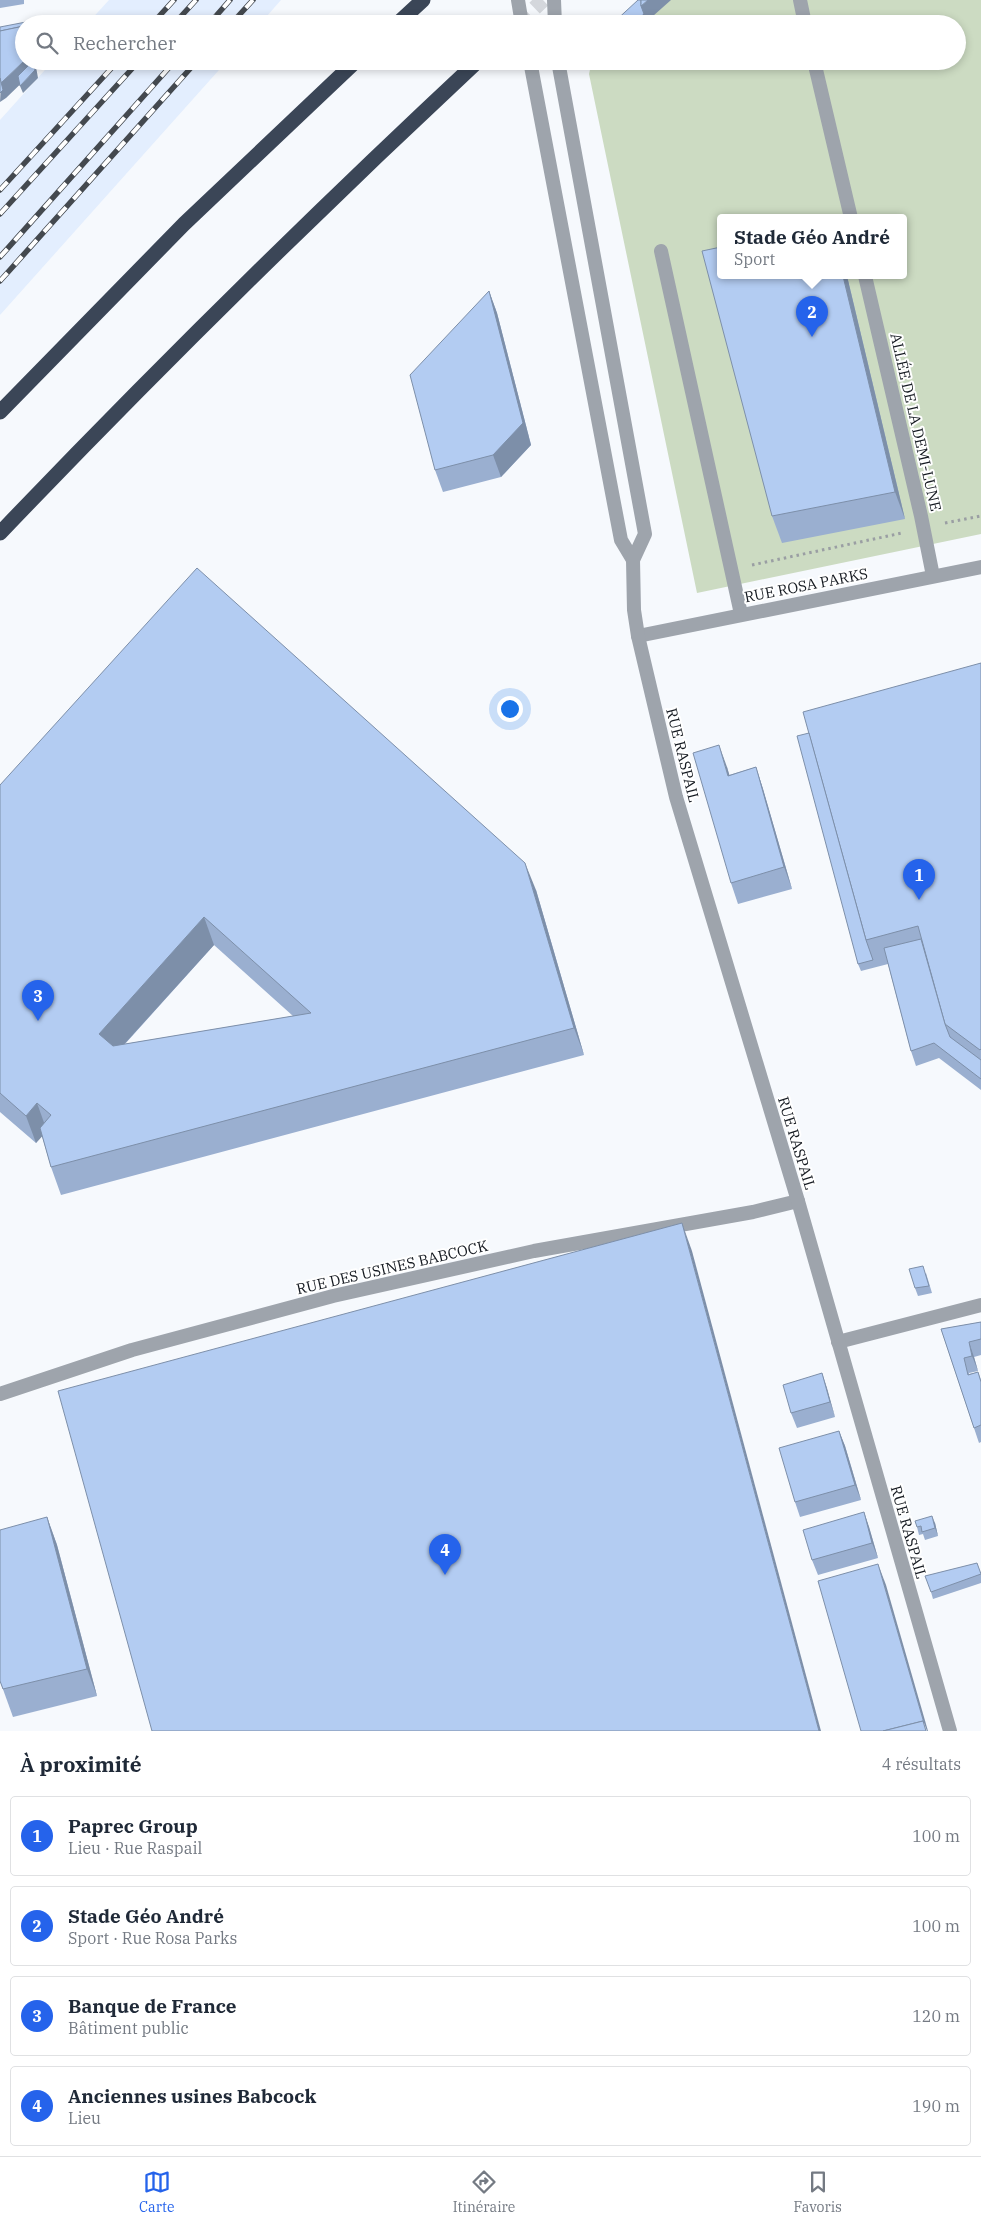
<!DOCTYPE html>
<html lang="fr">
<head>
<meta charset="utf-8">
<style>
	:root { --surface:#fff; --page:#f6f6f7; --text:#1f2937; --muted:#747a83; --line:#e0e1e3; --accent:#2563eb }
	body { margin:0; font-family:"IBM Plex Serif",serif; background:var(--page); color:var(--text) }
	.you { position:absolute; left:509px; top:708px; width:18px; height:18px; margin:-12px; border:4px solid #fff; border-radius:50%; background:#1a73e8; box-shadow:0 0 0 8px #1a73e833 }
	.badge { display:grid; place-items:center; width:32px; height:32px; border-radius:50%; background:var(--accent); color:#fff; font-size:16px; font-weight:700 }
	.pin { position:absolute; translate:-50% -41px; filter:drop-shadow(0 1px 2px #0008) }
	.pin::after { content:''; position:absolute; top:26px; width:18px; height:15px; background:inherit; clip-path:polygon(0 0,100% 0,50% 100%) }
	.popup { position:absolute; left:717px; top:214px; width:190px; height:65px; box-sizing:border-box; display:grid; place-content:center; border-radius:5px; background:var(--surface); filter:drop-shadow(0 1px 4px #0005); font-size:16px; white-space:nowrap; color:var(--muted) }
	.popup b { font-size:19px; color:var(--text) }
	.popup::after { content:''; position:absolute; left:50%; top:100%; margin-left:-10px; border:10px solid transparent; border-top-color:var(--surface) }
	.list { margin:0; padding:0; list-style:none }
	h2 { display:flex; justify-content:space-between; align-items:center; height:65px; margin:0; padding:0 20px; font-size:21px }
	h2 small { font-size:16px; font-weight:400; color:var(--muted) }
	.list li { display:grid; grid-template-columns:32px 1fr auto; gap:15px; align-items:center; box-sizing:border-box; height:80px; margin:0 10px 10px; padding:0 10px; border:1px solid var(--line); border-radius:5px }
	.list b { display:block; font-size:19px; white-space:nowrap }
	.list p { margin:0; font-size:16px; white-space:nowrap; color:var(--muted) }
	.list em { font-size:16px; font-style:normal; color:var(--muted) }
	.icon { flex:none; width:28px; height:28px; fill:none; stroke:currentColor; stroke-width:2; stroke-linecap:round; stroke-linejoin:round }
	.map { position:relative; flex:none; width:981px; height:1731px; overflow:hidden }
	.search { position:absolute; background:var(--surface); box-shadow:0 2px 8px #0003; left:15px; right:15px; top:15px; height:55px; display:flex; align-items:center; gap:12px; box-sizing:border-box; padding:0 18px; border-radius:28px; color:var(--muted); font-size:19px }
	.sheet { height:425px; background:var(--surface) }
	nav { display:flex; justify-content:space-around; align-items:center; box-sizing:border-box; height:70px; border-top:1px solid var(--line); background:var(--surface); font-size:14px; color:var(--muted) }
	nav a { display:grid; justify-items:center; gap:2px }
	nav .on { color:var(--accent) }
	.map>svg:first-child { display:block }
	.built { fill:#e3eefe }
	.green { fill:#ccdbc2; fill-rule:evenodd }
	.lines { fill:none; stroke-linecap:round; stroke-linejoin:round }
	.motorway-tunnel { stroke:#d4d7dc; stroke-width:15; stroke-dasharray:15 8; stroke-linecap:butt }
	.path { stroke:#9a9ea3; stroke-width:3; stroke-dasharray:2.5 4; stroke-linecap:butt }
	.service { stroke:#9ea4ac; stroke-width:14 }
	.minor { stroke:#9ea4ac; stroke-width:14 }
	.tertiary { stroke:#9ea4ac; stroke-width:14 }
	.motorway { stroke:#3b4657; stroke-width:15 }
	.rail-casing { stroke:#44494f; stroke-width:5.5 }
	.rail { stroke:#fff; stroke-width:4; stroke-dasharray:11; stroke-linecap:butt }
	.wall { fill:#9aafd0; fill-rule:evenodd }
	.shaded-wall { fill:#7d8fa9 }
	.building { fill:#b3ccf2; stroke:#7d8fa9; fill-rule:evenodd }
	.labels { text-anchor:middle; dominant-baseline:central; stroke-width:4; stroke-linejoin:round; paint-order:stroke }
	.street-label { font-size:15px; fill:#141920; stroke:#fff }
</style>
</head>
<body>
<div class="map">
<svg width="981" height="1731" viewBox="0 0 981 1731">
	<rect width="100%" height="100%" fill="#f6f9fd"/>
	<g class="built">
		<path d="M109,0H281L260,24H87Z"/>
		<path d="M53,61H227L0,315V120Z"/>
	</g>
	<path class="green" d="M650,0H981V534L697,593L589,74L592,61H957V24H623ZM721,218H903V276H721Z"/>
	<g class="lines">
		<path class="motorway-tunnel" d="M518,24L543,0"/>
		<g class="path">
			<path d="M945,523L981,516"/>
			<path d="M752,565L902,533"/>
		</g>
		<g class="service">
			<path d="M800,0L805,24"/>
			<path d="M814,61L851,218"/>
			<path d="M661,251L741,614"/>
			<path d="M865,276L921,516L933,576"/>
		</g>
		<g class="minor">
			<path d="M638,636L981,567"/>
			<path d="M838,1342L981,1305"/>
			<path d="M0,1394L132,1350L333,1296L534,1251L753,1212L798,1201"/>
		</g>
		<g class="tertiary">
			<path d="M518,0L522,24"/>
			<path d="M554,0L555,24"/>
			<path d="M530,61L621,540L633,560"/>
			<path d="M558,61L645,534L633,560L634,610L638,636L676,797L798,1201L950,1731"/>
		</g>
		<g class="motorway">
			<path d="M397,24L423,0"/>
			<path d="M0,412L184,224L356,61"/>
			<path d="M0,533C155,371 314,214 478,61"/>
		</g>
		<g class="rail-casing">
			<g id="rail">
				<path d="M152,24L174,0"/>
				<path d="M174,24L196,0"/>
				<path d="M209,24L230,0"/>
				<path d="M231,24L253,0"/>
				<path d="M0,190L118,61"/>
				<path d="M0,214L139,61"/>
				<path d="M0,257L175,61"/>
				<path d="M0,281L197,61"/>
			</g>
		</g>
		<use href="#rail" class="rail"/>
	</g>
	<g class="wall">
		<path d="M0,0H24V4L0,8Z"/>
		<path d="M721,276H847L905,519L782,543L772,516Z"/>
		<path d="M489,291L497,313L531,445L501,477L443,492L435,470Z"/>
		<path d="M981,663V1090L939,1058L916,1066L911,1051L888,964L861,971L858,964L809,733Z"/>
		<path d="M727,767L729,775L756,767L763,789L792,889L738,904L731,883Z"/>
		<path d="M0,785L536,890L584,1055L61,1195L51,1167L42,1136L36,1143L0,1112ZM214,945L293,1016L125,1044Z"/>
		<path d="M926,1273L932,1293L918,1296L915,1288Z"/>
		<path d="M981,1322V1355L974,1357L978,1371L969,1373V1374L978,1372L981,1380V1442L979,1443L941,1329Z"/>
		<path d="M822,1373L835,1417L797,1428L791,1413Z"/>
		<path d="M839,1431L845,1446L861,1500L800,1517L795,1502Z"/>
		<path d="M864,1512L869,1527L878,1558L818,1575L812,1560Z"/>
		<path d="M47,1517L57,1545L97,1696L13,1717L0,1681Z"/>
		<path d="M935,1523L938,1536L925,1540L923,1534L919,1535L917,1527Z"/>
		<path d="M981,1573V1583L933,1599L931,1592Z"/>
	</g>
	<g class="shaded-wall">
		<path d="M648,0H671L644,24H632L641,6Z"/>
		<path d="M24,61H35L38,78L23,93L20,86L35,70L6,98L0,102L1,83Z"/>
		<path d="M843,276H847L905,519L895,492Z"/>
		<path d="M489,291L497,313L531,445L501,477L493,455Z"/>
		<path d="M719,745L727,767L736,797L728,776Z"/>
		<path d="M756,767L763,789L792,889L784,867Z"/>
		<path d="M525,863L536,890L584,1055L574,1028Z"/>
		<path d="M204,917L214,945L109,1061L99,1034Z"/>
		<path d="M37,1103L47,1131L36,1143L26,1116Z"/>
		<path d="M682,1223L692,1251L821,1731H819Z"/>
		<path d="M969,1342L974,1357L978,1371L972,1356Z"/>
		<path d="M822,1373L827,1388L835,1417L830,1402Z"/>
		<path d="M839,1431L845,1446L861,1500L855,1485Z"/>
		<path d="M864,1512L869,1527L878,1558L872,1543Z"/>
		<path d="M932,1516L935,1523L938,1536L935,1528Z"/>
		<path d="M47,1517L57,1545L97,1696L87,1669Z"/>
		<path d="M878,1564L886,1585L928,1731H927L924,1723Z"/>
	</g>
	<g class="building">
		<path d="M638,0H641V6L644,14L632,24H612Z"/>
		<path d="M641,0H648L641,6Z"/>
		<path d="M26,22L27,24H24V26L0,31V27Z"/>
		<path d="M24,26V61L1,83L0,78V31Z"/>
		<path d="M33,61L35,70L20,86L18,76Z"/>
		<path d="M0,78L3,90L0,93Z"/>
		<path d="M721,247V276H843L895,492L772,516L702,251Z"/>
		<path d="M489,291L523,423L493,455L435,470L410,375Z"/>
		<path d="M197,568L525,863L574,1028L51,1167L40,1128L51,1115L37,1103L26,1116L0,1093V785ZM204,917L311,1013L113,1046L99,1034Z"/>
		<path d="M981,663V1049L980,1050L945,1024L918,926L866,940L803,712Z"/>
		<path d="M809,733L866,940L873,960L858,964L797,736Z"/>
		<path d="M719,745L728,776L756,767L784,867L731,883L693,753Z"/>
		<path d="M921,939L945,1024L950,1037L981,1060V1079L934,1043L911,1051L884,948Z"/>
		<path d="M682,1223L819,1731H152L58,1391Z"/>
		<path d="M923,1266L929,1286L915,1288L909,1269Z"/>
		<path d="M981,1322V1339L969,1342L972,1356L964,1358L968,1375L978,1372L981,1382V1425L974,1428L941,1329Z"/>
		<path d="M822,1373L830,1402L791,1413L783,1385Z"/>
		<path d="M839,1431L855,1485L795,1502L779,1448Z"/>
		<path d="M864,1512L872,1543L812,1560L803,1530Z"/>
		<path d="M932,1516L935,1528L922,1532L921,1526L917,1527L915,1521Z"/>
		<path d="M47,1517L87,1669L3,1689L0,1681V1530Z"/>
		<path d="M977,1563L981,1574L931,1592L925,1576Z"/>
		<path d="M878,1564L924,1723L923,1721L883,1731H861L818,1581Z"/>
		<path d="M923,1721L926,1731H883Z"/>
	</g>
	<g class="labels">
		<g class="street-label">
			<text transform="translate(916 422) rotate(77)">ALLÉE DE LA DEMI-LUNE</text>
			<text transform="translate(806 585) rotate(-11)">RUE ROSA PARKS</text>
			<text transform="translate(683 755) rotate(76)">RUE RASPAIL</text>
			<text transform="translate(797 1143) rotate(73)">RUE RASPAIL</text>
			<text transform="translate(392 1267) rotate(-13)">RUE DES USINES BABCOCK</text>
			<text transform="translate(909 1532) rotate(74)">RUE RASPAIL</text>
		</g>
	</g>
</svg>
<div class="you"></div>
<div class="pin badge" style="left:919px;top:900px">1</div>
<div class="pin badge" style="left:812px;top:337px">2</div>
<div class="popup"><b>Stade Géo André</b>Sport</div>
<div class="pin badge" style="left:38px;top:1021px">3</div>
<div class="pin badge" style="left:445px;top:1575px">4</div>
<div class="search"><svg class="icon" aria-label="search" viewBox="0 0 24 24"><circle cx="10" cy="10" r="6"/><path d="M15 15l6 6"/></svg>Rechercher</div>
</div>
<section class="sheet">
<h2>À proximité<small>4 résultats</small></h2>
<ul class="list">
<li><span class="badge">1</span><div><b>Paprec Group</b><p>Lieu · Rue Raspail</p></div><em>100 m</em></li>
<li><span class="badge">2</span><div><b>Stade Géo André</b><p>Sport · Rue Rosa Parks</p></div><em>100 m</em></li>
<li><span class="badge">3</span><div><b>Banque de France</b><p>Bâtiment public</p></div><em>120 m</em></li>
<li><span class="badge">4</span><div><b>Anciennes usines Babcock</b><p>Lieu</p></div><em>190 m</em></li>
</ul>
</section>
<nav>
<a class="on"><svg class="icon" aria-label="map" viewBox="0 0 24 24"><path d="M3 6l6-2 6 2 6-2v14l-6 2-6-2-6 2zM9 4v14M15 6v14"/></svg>Carte</a>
<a><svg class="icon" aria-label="directions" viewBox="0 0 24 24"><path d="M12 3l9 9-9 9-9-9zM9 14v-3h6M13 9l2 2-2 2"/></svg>Itinéraire</a>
<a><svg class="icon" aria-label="saved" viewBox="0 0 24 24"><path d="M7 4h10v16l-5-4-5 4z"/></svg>Favoris</a>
</nav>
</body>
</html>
